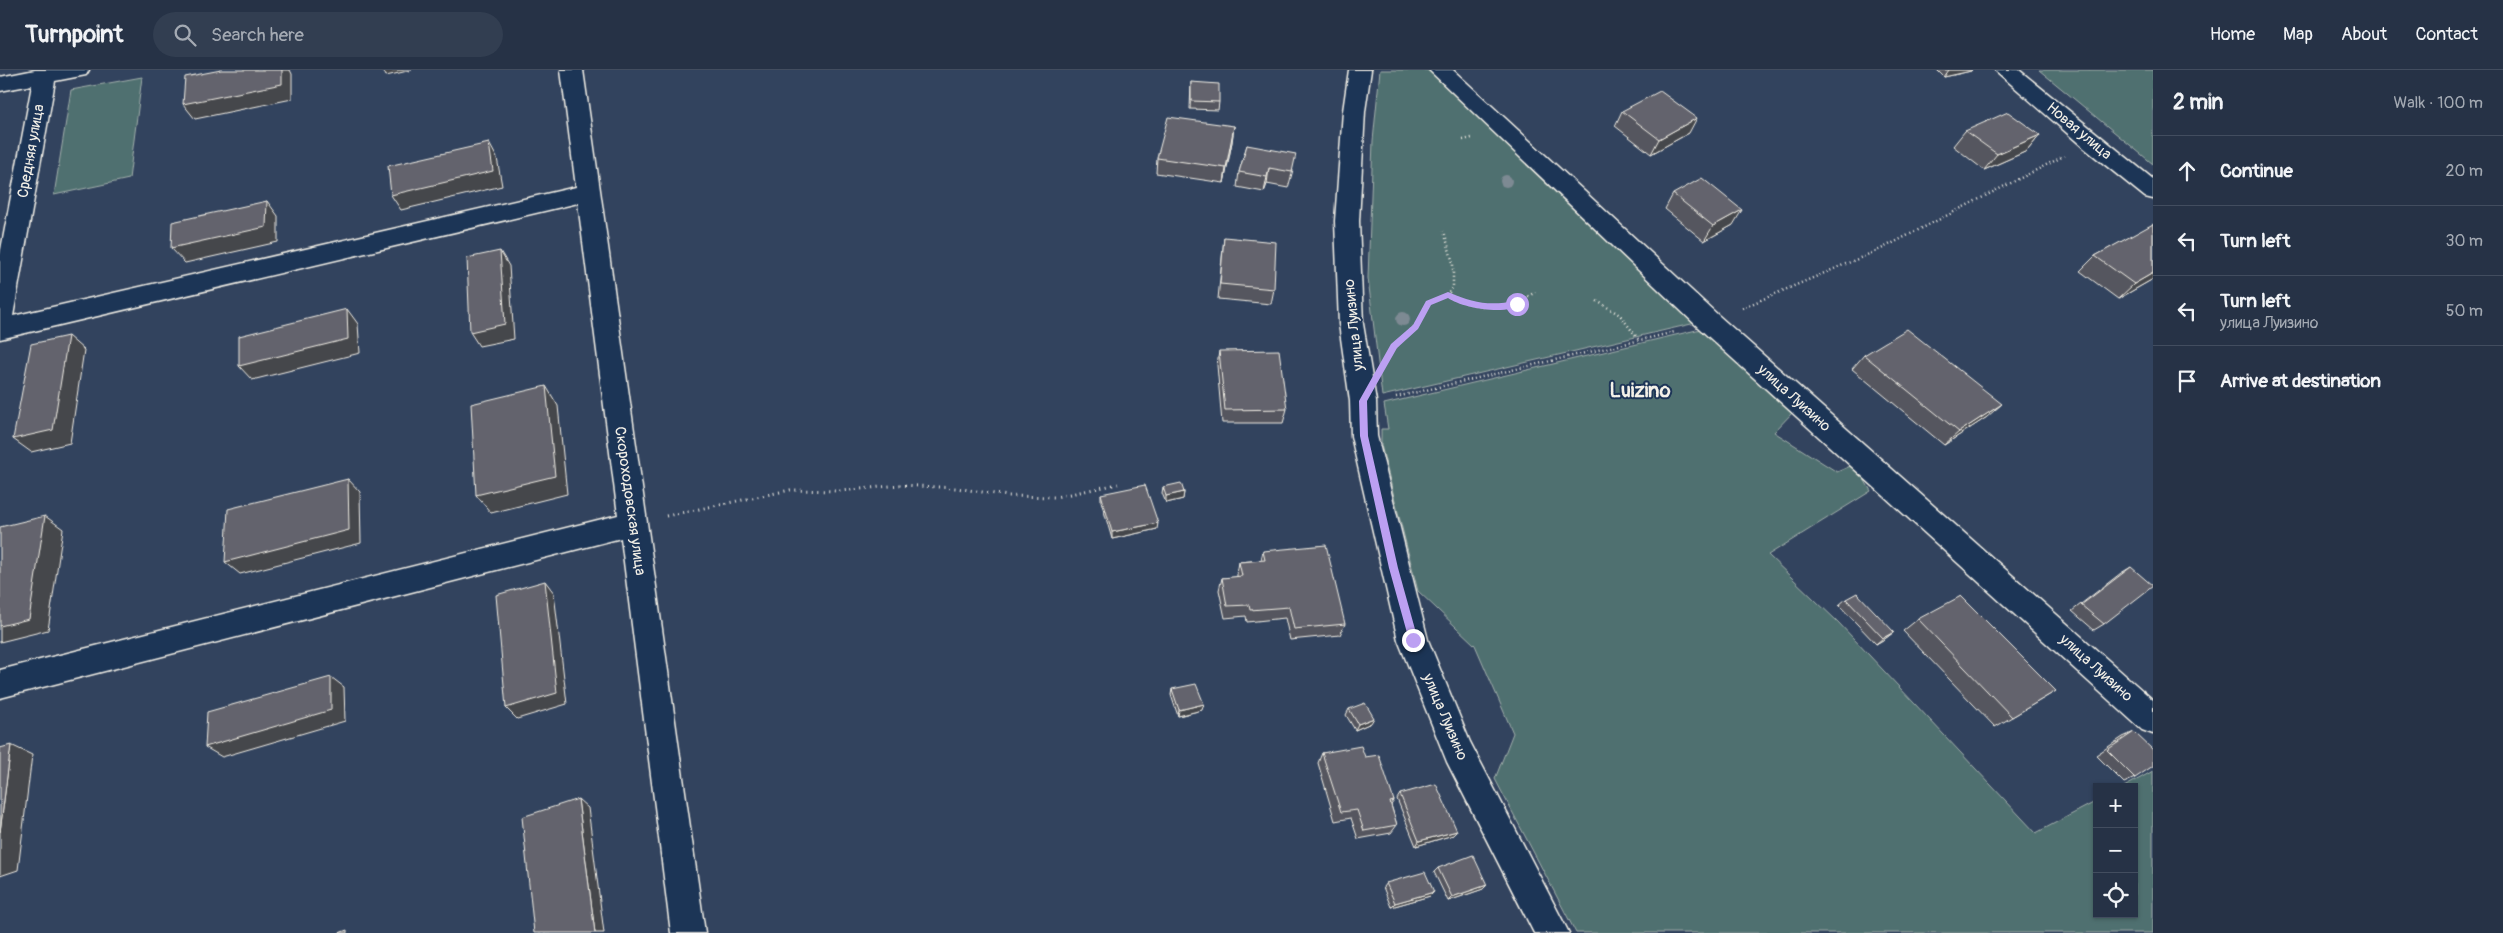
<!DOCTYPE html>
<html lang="en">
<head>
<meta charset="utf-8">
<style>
	:root { --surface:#263246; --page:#323e51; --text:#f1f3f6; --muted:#a4aab3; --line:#424d5f }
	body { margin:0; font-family:Pangolin,sans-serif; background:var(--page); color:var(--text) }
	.controls { position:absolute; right:15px; bottom:15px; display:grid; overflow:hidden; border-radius:0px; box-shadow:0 1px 4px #0004 }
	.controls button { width:45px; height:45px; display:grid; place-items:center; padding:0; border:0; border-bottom:1px solid var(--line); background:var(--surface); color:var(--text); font:25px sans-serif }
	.stop { position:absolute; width:15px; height:15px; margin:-11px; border:4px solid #bca0f2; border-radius:50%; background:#fff }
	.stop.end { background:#bca0f2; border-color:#fff; box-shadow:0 1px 5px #0008 }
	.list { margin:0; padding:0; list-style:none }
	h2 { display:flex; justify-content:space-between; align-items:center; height:65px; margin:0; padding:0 20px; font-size:21px }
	h2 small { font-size:16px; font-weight:400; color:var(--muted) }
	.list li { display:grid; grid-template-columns:32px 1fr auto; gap:15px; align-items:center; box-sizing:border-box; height:70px; padding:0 20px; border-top:1px solid var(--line) }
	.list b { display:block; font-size:19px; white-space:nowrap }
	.list p { margin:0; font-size:16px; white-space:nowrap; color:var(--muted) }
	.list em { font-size:16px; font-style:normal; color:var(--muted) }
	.icon { flex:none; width:28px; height:28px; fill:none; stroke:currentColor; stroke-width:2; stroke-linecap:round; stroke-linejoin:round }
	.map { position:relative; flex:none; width:2153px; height:863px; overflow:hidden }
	header { display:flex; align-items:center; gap:30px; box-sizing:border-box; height:70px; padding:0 25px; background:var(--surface); border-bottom:1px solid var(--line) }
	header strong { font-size:24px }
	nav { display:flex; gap:28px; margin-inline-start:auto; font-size:18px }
	.search { width:350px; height:45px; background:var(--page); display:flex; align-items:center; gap:12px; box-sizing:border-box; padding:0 18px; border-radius:28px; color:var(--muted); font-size:19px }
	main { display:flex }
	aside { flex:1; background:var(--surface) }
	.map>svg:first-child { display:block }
	.green { fill:#506f6f; stroke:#a2b0ac }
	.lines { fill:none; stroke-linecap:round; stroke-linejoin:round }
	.minor-casing { stroke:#f4f1e8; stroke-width:3 }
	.path-far1 { stroke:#f4f1e8; stroke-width:2.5; stroke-dasharray:1 3; stroke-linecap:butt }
	.path { stroke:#f4f1e8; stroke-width:3; stroke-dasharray:1 4.5; stroke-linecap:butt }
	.minor { fill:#1d3557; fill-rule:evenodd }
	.tree { fill:#7d8a93 }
	.wall { fill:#55565e; stroke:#f4f1e8 }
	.shaded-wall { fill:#45464c; stroke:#f4f1e8 }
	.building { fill:#63646d; stroke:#f4f1e8 }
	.route { fill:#bca0f2 }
	.labels { text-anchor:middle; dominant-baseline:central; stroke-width:4; stroke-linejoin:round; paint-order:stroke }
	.street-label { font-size:15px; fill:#f4f1e8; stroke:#1d3557 }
	.district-label { font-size:20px; font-weight:bold; fill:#f4f1e8; stroke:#1d3557 }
</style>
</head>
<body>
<header>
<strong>Turnpoint</strong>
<div class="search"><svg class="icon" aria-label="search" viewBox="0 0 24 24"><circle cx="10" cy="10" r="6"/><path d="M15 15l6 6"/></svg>Search here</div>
<nav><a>Home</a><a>Map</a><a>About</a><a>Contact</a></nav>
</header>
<main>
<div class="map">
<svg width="2153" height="863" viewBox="0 0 2153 863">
	<rect width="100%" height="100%" fill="#32435e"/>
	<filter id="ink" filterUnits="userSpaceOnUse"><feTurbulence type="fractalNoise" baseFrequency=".02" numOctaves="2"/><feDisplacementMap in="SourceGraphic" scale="10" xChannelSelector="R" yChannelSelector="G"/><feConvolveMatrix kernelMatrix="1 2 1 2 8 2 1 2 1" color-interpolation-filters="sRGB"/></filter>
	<g filter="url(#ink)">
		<g class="green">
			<path d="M1380,0H1428L1700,252L1382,326L1368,208L1373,71Z"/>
			<path d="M2039,0H2153V94Z"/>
			<path d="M142,7L129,109L54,125L71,20Z"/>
			<path d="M1705,258L1794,341L1774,362L1837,402L1855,394L1871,421L1768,485L1838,552L2036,763L2097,731V844H2134V717H2124L2153,701V863H1576L1495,709L1513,663L1475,575L1418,521L1381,375V359H1388L1384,334Z"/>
		</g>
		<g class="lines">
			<g class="minor-casing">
				<g id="minor">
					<path d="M35,0H89L86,5L55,11L13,246L576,117L561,0H583L705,863H671L621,468L0,628V600L618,445L578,133L0,269V185L32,15L0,21V7Z"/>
					<path d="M1349,0H1371L1365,41L1359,151L1363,254L1376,331L1377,366L1428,570L1470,672L1569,863H1534L1447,692L1398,570L1351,366L1350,331L1339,254L1335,151L1343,41Z"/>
					<path d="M1429,0H1453L1718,245L2153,630V664L2142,660L1700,259Z"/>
					<path d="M1995,0H2019L2153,109V129L2145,127L2083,77Z"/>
				</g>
			</g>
			<g class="path-far1">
				<path d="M1463,70L1472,68"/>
				<path d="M1448,224C1477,241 1507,241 1535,222"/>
				<path d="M1597,231L1620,245L1639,270"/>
				<path d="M1742,238L1881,179L2064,86"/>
				<path d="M1389,284L1420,250L1429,233L1448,224L1453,217V193L1444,161"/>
				<path d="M1396,327L1675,262"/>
			</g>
			<path class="path" d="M666,446L790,420L841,421L900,415L956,418L1008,426L1056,427L1118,414"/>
			<use href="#minor" class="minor"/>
		</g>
		<g class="tree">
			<circle cx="1506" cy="111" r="6"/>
			<circle cx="1403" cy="249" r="7"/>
		</g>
		<g class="wall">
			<path d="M1937,0H1972L1971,1L1944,7Z"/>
			<path d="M1191,12L1219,32L1218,40L1190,39Z"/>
			<path d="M1622,41L1689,63L1651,84L1615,56Z"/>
			<path d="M1234,56L1232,72L1224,113L1156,103L1157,88Z"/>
			<path d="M1965,61L2040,65L2027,81L1984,100L1953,76Z"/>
			<path d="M1247,75L1293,100L1288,118L1267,114L1264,122L1237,117L1239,102Z"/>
			<path d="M1673,124L1733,155L1704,171L1665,139Z"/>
			<path d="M2153,155V209L2118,229L2080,201L2095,186Z"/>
			<path d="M1224,167L1274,219L1271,234L1218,229Z"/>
			<path d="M1219,281L1287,339L1283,353H1222L1217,295Z"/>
			<path d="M1864,285L1987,347L1944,375L1852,299Z"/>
			<path d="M1163,417L1184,422L1183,429L1166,433L1162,423Z"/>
			<path d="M1101,424L1157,459L1112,469L1101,431Z"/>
			<path d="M1263,481L1345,554L1340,565L1290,570L1285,548L1247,552L1246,546L1225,548L1219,520L1222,508L1237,507V504L1239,492L1261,490Z"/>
			<path d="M2131,497L2104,554L2094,560L2072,541L2121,503Z"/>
			<path d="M1846,529L1894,562L1886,568L1876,574L1839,535Z"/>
			<path d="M1918,549L2056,621L1995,657L1903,561Z"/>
			<path d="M1172,619L1202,640L1178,646L1171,625Z"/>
			<path d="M1349,639L1371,653L1355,660L1346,645Z"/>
			<path d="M2134,662L2135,708L2124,713L2096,685L2123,667Z"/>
			<path d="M1322,683L1365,687L1394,731L1391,735L1397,755L1391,763L1358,769L1351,748L1335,751L1318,693Z"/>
			<path d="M1400,724L1453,765L1416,776L1397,729Z"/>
			<path d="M1438,798L1483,819L1448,831L1434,802Z"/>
			<path d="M1386,813L1434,822L1430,826L1391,837L1383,817Z"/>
		</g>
		<g class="shaded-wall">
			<path d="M282,0H290L292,4V29L195,49L183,34Z"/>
			<path d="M383,0H412L386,6Z"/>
			<path d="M1949,0H1972L1971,1L1944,7Z"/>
			<path d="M1697,48L1689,63L1651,84L1659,69Z"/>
			<path d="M1234,56L1232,72L1224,113L1226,98Z"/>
			<path d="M2040,65L2027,81L1984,100L1997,84Z"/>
			<path d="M489,73L497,88L502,116L401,140L391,125Z"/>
			<path d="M1269,98L1267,114L1264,122L1267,107Z"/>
			<path d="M267,131L278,146V172L185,193L171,178Z"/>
			<path d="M1742,140L1733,155L1704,171L1713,156Z"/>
			<path d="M500,181L509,196L514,269L479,276L470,262Z"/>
			<path d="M2153,203V209L2118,229L2134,214Z"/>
			<path d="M347,239L358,254L360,283L252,310L239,296Z"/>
			<path d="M68,266L84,280L70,373L31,382L13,369Z"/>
			<path d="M546,316L558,336L567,424L491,443L476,425Z"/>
			<path d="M2002,334L1987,347L1944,375L1959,362Z"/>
			<path d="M348,409L360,422L361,473L240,504L225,492Z"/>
			<path d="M1184,422L1183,429L1166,433V426Z"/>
			<path d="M45,446L63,459L48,560L0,572V556Z"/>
			<path d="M1158,453L1157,459L1112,469V462Z"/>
			<path d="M545,511L554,523L567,634L517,649L506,638Z"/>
			<path d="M1894,562L1886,568L1876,574L1883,568Z"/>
			<path d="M331,607L344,617L345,651L222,687L205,677Z"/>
			<path d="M1204,634L1202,640L1178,646L1179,640Z"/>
			<path d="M1374,648L1371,653L1355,660L1358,654Z"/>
			<path d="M11,675L32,685L18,800L0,806V762Z"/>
			<path d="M578,729L588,738L604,863H595Z"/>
			<path d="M1457,761L1453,765L1416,776L1419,771Z"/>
			<path d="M1487,815L1483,819L1448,831L1452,827Z"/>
			<path d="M1434,822L1430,826L1391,837L1395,833Z"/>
		</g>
		<g class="building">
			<path d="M221,0H282V14L183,34L185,7Z"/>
			<path d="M1191,12L1219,14V32L1191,31Z"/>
			<path d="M1660,21L1697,48L1659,69L1622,41Z"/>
			<path d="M2008,42L2040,65L1997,84L1965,61Z"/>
			<path d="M1168,47L1234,56L1226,98L1157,88Z"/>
			<path d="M489,73L493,101L391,125L388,96Z"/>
			<path d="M1247,75L1296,84L1292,102L1269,98L1267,107L1239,102Z"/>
			<path d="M1702,108L1742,140L1713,156L1673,124Z"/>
			<path d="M267,131L266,157L171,178L172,152Z"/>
			<path d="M2153,154V203L2134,214L2095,186Z"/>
			<path d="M1224,167L1276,172L1274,219L1220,214Z"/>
			<path d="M500,181L505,254L470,262L467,188Z"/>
			<path d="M347,239L348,269L239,296V266Z"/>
			<path d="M1907,259L2002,334L1959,362L1864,285Z"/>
			<path d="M68,266L53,360L13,369L31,274Z"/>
			<path d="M1279,280L1287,339L1225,340L1219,281Z"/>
			<path d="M546,316L555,406L476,425L471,334Z"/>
			<path d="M348,409L349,460L225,492L228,439Z"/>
			<path d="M1181,413L1184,422L1166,426L1163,417Z"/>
			<path d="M1145,415L1158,453L1112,462L1101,424Z"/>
			<path d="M45,446L29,549L0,556V457Z"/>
			<path d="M1326,475L1345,554L1294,559L1289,537L1250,540L1249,535L1227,536L1222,508L1242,506L1239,492L1265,490L1263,481Z"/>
			<path d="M2131,497L2153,516L2104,554L2081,535Z"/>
			<path d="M545,511L557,623L506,638L496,525Z"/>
			<path d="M1857,523L1894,562L1883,568L1846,529Z"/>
			<path d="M1961,526L2056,621L2012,647L1918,549Z"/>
			<path d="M331,607V640L205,677L207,642Z"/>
			<path d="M1196,614L1204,634L1179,640L1172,619Z"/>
			<path d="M1365,633L1374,648L1358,654L1349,639Z"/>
			<path d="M2134,662L2153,680V696L2135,708L2107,680Z"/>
			<path d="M11,675L0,762V678Z"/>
			<path d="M1361,676L1365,687L1379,685L1394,731L1390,732L1397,755L1364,761L1357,740L1341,742L1322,683Z"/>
			<path d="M1436,714L1457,761L1419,771L1400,724Z"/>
			<path d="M578,729L595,863H534L522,747Z"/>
			<path d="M1473,785L1487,815L1452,827L1438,798Z"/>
			<path d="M1425,802L1434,822L1395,833L1386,813Z"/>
			<path d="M347,860V863H339Z"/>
		</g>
	</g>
	<path class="route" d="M1448,222C1474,233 1488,236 1517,231L1521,234C1507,246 1462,238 1448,228L1431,235L1418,259L1397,278L1367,331L1368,366L1398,498L1418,570L1413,574L1409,570L1389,498L1360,366L1359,331L1391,274L1413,255L1426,231Z"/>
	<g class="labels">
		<g class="street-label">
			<text transform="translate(2079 61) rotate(40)">Новая улица</text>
			<text transform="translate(31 81) rotate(-80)">Средняя улица</text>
			<text transform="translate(1354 255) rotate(-96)">улица Луизино</text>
			<text transform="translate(1794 328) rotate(42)">улица Луизино</text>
			<text transform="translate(630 431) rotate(82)">Скороходовская улица</text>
			<text transform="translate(2096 598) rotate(42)">улица Луизино</text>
			<text transform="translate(1445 647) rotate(67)">улица Луизино</text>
		</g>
		<g class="district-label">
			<text x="1640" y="320">Luizino</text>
		</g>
	</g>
</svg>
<div class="controls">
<button>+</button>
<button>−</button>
<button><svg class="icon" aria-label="locate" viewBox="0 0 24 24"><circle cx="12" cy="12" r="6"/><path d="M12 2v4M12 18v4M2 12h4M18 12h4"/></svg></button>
</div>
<div class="stop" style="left:1517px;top:234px"></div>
<div class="stop end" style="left:1413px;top:570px"></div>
</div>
<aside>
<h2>2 min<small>Walk · 100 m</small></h2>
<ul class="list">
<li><svg class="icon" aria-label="ahead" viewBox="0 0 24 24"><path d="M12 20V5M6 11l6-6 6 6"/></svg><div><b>Continue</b></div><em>20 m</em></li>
<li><svg class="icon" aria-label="left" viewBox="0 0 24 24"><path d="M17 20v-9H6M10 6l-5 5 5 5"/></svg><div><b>Turn left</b></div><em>30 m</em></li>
<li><svg class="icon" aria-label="left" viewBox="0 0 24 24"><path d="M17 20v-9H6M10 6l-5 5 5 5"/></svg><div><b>Turn left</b><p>улица Луизино</p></div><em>50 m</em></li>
<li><svg class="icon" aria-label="arrive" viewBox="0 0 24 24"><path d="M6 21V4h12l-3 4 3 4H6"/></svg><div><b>Arrive at destination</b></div></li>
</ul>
</aside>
</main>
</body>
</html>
